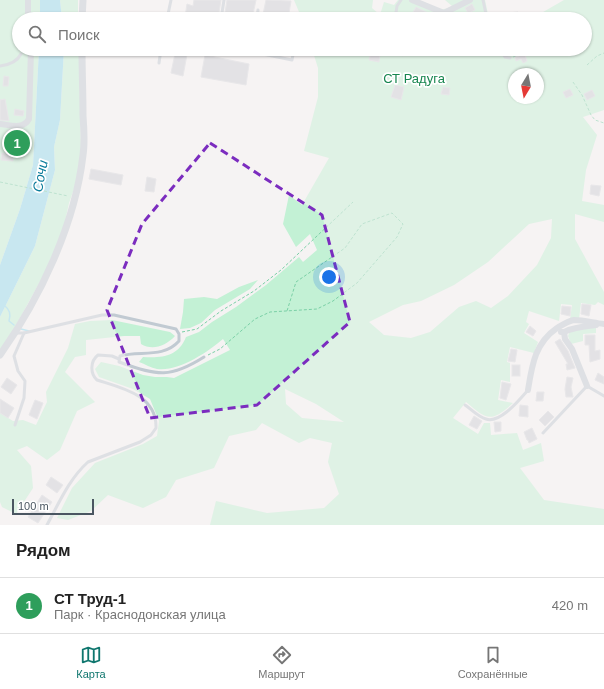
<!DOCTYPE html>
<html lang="ru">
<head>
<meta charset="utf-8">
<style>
	:root { --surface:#fff; --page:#f6f6f6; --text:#222; --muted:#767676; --line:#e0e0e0; --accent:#0f766e }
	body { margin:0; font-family:Helvetica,sans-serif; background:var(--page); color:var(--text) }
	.compass { position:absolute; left:508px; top:68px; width:36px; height:36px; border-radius:50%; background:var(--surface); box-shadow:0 1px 3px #0004; rotate:190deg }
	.scale { position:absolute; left:12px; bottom:10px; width:82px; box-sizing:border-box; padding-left:4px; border:2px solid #4a5661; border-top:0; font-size:11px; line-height:14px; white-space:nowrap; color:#4a5661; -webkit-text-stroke:3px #fff; paint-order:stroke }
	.you { position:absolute; left:329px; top:277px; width:14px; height:14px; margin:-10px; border:3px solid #fff; border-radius:50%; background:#1a73e8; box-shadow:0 0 0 6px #1a73e833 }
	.badge { display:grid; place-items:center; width:26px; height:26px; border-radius:50%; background:var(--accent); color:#fff; font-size:13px; font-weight:700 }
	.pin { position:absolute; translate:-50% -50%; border:2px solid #fff; box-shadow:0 1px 4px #0006 }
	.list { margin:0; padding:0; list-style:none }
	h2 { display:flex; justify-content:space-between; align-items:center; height:52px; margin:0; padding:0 16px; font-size:17px }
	h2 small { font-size:13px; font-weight:400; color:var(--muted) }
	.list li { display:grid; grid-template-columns:26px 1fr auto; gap:12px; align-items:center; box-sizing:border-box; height:56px; padding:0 16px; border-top:1px solid var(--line) }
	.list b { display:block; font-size:15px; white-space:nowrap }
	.list p { margin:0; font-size:13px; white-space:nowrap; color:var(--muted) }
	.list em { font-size:13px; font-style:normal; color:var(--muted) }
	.icon { flex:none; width:22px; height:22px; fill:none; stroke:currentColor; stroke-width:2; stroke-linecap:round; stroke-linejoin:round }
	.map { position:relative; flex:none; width:604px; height:525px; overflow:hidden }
	.search { position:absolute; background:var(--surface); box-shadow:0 1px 3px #0004; left:12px; right:12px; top:12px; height:44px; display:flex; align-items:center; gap:10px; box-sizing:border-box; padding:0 14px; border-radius:22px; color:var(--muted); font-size:15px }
	.sheet { height:108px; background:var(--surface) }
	nav { display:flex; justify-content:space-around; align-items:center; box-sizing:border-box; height:56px; border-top:1px solid var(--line); background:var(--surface); font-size:11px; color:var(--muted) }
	nav a { display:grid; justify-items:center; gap:2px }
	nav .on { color:var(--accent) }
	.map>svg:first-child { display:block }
	.green { fill:#c3f1d5; fill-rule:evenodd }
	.water { fill:#90daee }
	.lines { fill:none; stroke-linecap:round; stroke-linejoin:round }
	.stream { stroke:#90daee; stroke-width:1.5 }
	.building { fill:#cdcfd5; stroke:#d7d9de }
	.path { stroke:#7ad0a6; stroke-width:1; stroke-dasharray:3 2; stroke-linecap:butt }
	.service { stroke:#c1cad2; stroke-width:3 }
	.minor { stroke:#c1cad2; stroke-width:6 }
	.tertiary { stroke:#c1cad2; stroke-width:7 }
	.marked { fill:none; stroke:#7b2cbf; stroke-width:3; stroke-dasharray:8 5; stroke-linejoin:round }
	.labels { text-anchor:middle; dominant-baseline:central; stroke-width:3.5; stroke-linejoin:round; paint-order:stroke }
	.park-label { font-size:13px; fill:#17864f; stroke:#fff }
	.water-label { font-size:14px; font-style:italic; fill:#0c7c9b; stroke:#fff }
</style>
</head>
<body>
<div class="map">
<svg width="604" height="525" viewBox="0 0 604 525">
	<rect width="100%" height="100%" fill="#f5f3f3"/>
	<g class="green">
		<path d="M0,0H40V19H19V49H39L33,165L20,209L0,265Z"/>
		<path d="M60,0H78V19H62Z"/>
		<path d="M294,0H373L372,8L380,15L384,2L394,5L398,0C404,0 411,0 417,0C431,2 436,15 452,6L445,0H485L489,19H302Z"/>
		<path d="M564,0H604V110L583,117L597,135L586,170L582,201L604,205V222L575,214V239L604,292V305L598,302L595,305L581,303L579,319H570L572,305L561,304L559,321L529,311L526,322L529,324L524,333L538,342L534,353L510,347L507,362L510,363V382L501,380L498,400L513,403C491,423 487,420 466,402L453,418L478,434L484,423H490L491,435L517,433L523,450L541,443L544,461L520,468L544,500L604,509V525H210L216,501L267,513L324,508L339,494L328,462L332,443L310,438L299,443L262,423L256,430L229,436L214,468L176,480L166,497L143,508L108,495L91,511L68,520L57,518L72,488L95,463L143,444L157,436L159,421L150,399L133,389L99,377L95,369L101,362L119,366L143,375L155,377H167L174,378L230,350L223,339C208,352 178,372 157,369C151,368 145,364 139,362L143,357C162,358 178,357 186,337L199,332L212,322L236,307L266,285L299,257L303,262L317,250L310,234L296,247L283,224L289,195L302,205L329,158L304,151L318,97V68L312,49H585V19H531ZM514,74H538V98H514ZM552,219L551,238L537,265L508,296L491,308L476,301L459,307L430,332L411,338L384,335L369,322L403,305L421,301L454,285L488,262L529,224ZM285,389L316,404L344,422L302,418L286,404Z"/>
		<path d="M64,49H79L81,152L75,186L69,203L63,231L43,276L15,327L0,350V317L35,246L55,170L54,147L60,120Z"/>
		<path d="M258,280L250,289L215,310L201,323L190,328L180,329L183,312L184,299L204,297L217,299L239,287Z"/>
		<path d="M112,320L170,332L175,336C166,346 152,351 141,344L140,336H124L86,340V355L75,357L65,372L95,402L77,411L60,450L47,460L27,446L17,450L31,466L33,488L16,514L2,507L0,502V413L13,421L23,420L36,425L47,402L46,392L68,348L75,324L90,321Z"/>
		<path d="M596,327V333L583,334V341L571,344L568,336L570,331Z"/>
	</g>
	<g class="water">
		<path d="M40,0H60L62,19H40Z"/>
		<path d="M39,49H64L60,120L54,147L55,170L35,246L0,317V265L20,209L33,165Z"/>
	</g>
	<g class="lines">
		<g class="stream">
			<path d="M4,305C10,310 11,314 9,321L14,325"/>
			<path d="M21,329L29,331"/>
		</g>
	</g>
	<g class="building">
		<path d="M194,0H221L218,19H191V18L185,17L187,4L193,6Z"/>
		<path d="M227,0H256L252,19H224Z"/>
		<path d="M266,0L291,1L288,19H262Z"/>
		<path d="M472,4L475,10L468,13L465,8Z"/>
		<path d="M416,7L430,14L431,12L437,15L436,18L439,19H427L421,15L419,19H417L411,16Z"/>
		<path d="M518,12L519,19H509L508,13Z"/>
		<path d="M176,49H188L183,76L171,73Z"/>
		<path d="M394,49H406L404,56L393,53Z"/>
		<path d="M516,49H523L527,61L523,63L521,59L516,61L515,57L519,56Z"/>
		<path d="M371,52L380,54L379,62L369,60Z"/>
		<path d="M205,55L249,64L246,85L201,77Z"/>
		<path d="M4,76L9,77L8,86H3Z"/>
		<path d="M395,85L404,87L401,100L391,97Z"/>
		<path d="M443,87L450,88L449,95L441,94Z"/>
		<path d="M570,89L573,95L566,98L563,92Z"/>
		<path d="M592,90L595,96L587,100L584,94Z"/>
		<path d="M5,99L9,121L0,120V100Z"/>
		<path d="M15,109L24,111L23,116L14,115Z"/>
		<path d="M8,130H11L12,135V134L21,135L20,142H11L12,140H7Z"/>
		<path d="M2,153L13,154V161L1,160Z"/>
		<path d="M91,169L123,175L121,185L89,179Z"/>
		<path d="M147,177L156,179L154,192L145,191Z"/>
		<path d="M591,185L601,186L599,196L590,194Z"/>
		<path d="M582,304L591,305L589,316L581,314Z"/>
		<path d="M562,306L571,307L570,316L561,314Z"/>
		<path d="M530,326L536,331L533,336L526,332Z"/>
		<path d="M585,335H595V351L600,350V359L590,362L589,345H585Z"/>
		<path d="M560,339L568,351L575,368L567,370L566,364H568L555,342Z"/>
		<path d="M511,349L517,350L515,362L508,361Z"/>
		<rect x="512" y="365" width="8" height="11"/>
		<path d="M598,373L604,377V384L595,380Z"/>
		<path d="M567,377L573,378L571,387L573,397H566L565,389Z"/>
		<path d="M7,378L17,385L11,394L1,387Z"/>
		<path d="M502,382L511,384L506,400L500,398Z"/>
		<path d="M537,392H544L543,401H536Z"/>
		<path d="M0,399L14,408L8,418L0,413Z"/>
		<path d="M35,400L43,403L37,419L29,415Z"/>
		<path d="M520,405L528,406V417L519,416Z"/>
		<path d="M548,411L554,417L545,426L539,420Z"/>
		<path d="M474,416L482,421L477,429L469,425Z"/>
		<path d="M494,422H501V431L495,432Z"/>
		<path d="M532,428L537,439L529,443L528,440H527L524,432Z"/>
		<path d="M51,477L63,485L57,493L46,485Z"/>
		<path d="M42,495L52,502L38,523L28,517Z"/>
	</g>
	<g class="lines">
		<g class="path">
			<path d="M513,57L533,49"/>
			<path d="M587,65L597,56L604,53"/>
			<path d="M573,82L582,95L591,115L595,120L604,123"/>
			<path d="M0,182L68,196"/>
			<path d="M182,332L197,329L221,311L254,291L281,270L353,202"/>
			<path d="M208,355L220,349L255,319L270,312L317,309L333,301L357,283L397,237L403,224L392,213L362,224L345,248L296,282L287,311"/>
		</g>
		<g class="service">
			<path d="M483,0L487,19"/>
			<path d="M167,19L171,0"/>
			<path d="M221,19L224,0"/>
			<path d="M257,19L258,10"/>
			<path d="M395,19L397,6L401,0"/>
			<path d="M238,49L292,60L294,49"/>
			<path d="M500,49L505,57L510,58"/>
			<path d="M159,63L161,49"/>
			<path d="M0,66C8,65 17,62 21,54"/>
			<path d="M16,333H24L102,315H114L176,329L179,334V341C163,359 139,350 120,356L119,362L122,363C157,376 171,378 204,357"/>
			<path d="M465,405C471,409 478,417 486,419C500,424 520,399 528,390"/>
			<path d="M15,425L24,398L25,381L18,371L14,356L24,333"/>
			<path d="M543,433L587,386L604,396"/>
			<path d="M47,525C59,503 69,479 88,462L140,442L151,435L156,428C157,395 122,388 97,380C90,374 90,361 98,355L112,356L119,359"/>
		</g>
		<g class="minor">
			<path d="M412,0L444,13L470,0"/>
			<path d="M28,19V0"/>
			<path d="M0,124C10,125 23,130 29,119L31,49"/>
			<path d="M561,332H564C573,327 586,326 596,325"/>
			<path d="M564,332L565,339L572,349L587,386"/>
			<path d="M528,390C532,365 535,343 557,328C562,325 568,321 574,320C584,320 594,323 604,324"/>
		</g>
		<g class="tertiary">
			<path d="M82,19L83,0"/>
			<path d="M0,355C40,298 75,225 83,155C85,142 84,129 83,116C83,93 82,71 82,49"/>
		</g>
	</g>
	<path d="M0 0H604V525H0ZM210,143L322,215L350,322L257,405L150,418L107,310L142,224Z" fill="#f5f3f3" fill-opacity=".55" fill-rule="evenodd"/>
	<path class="marked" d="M210,143L322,215L350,322L257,405L150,418L107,310L142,224Z"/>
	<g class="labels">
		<g class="park-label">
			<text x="414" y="78">СТ Радуга</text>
		</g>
		<g class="water-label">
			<text transform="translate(40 176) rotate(-80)">Сочи</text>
		</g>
	</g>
</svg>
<svg class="compass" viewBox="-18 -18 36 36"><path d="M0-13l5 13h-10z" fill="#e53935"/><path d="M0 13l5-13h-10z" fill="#767676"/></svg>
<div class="scale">100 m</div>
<div class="you"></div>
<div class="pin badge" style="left:17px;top:143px;background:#2e9e5b">1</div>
<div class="search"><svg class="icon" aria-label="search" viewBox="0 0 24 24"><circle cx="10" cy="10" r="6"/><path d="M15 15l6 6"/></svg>Поиск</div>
</div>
<section class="sheet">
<h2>Рядом<small></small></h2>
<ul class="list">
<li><span class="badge" style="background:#2e9e5b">1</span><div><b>СТ Труд-1</b><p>Парк · Краснодонская улица</p></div><em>420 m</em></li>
</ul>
</section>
<nav>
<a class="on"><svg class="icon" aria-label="map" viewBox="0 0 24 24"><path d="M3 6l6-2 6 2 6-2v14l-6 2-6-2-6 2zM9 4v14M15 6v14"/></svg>Карта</a>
<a><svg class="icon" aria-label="directions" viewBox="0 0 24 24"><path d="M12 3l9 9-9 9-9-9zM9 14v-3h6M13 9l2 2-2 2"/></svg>Маршрут</a>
<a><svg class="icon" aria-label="saved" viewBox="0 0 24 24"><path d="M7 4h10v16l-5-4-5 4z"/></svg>Сохранённые</a>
</nav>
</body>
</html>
